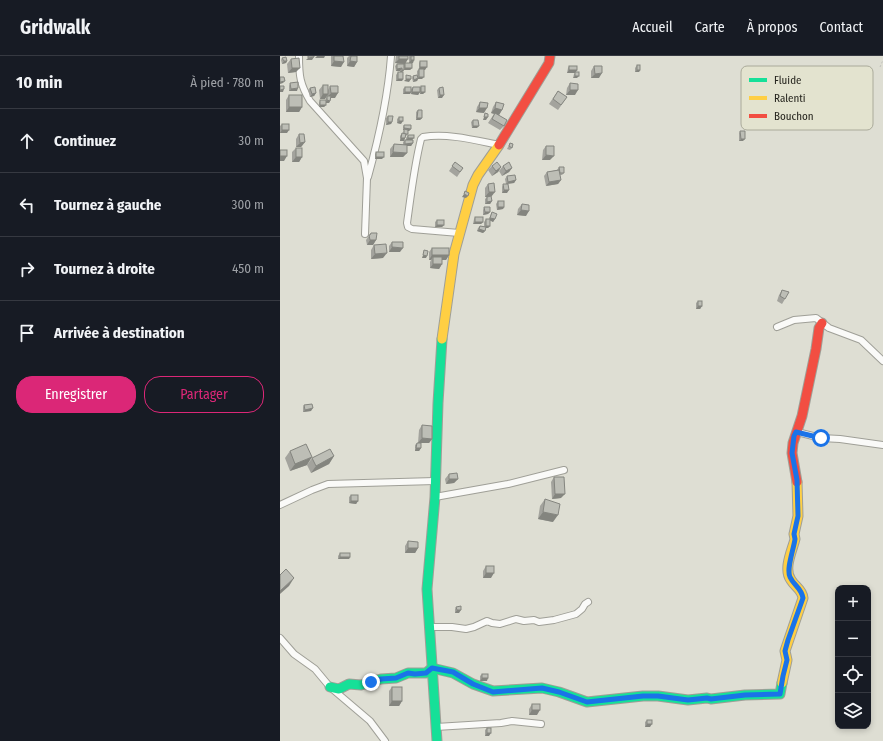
<!DOCTYPE html>
<html lang="fr">
<head>
<meta charset="utf-8">
<style>
	:root { --surface:#171b24; --page:#20242c; --text:#f1f3f6; --muted:#9ea1a6; --line:#363941; --accent:#db2777 }
	body { margin:0; font-family:"Fira Sans Condensed",sans-serif; background:var(--page); color:var(--text) }
	.controls { position:absolute; right:12px; bottom:12px; display:grid; overflow:hidden; border-radius:8px; box-shadow:0 2px 6px #0003 }
	.controls button { width:36px; height:36px; display:grid; place-items:center; padding:0; border:0; border-bottom:1px solid var(--line); background:var(--surface); color:var(--text); font:20px sans-serif }
	.stop { position:absolute; width:12px; height:12px; margin:-9px; border:3px solid #1a73e8; border-radius:50%; background:#fff }
	.stop.end { background:#1a73e8; border-color:#fff; box-shadow:0 1px 4px #0008 }
	.list { margin:0; padding:0; list-style:none }
	h2 { display:flex; justify-content:space-between; align-items:center; height:52px; margin:0; padding:0 16px; font-size:17px }
	h2 small { font-size:13px; font-weight:400; color:var(--muted) }
	.list li { display:grid; grid-template-columns:26px 1fr auto; gap:12px; align-items:center; box-sizing:border-box; height:64px; padding:0 16px; border-top:1px solid var(--line) }
	.list b { display:block; font-size:15px; white-space:nowrap }
	.list em { font-size:13px; font-style:normal; color:var(--muted) }
	.actions { display:flex; gap:8px; padding:12px 16px }
	.actions a { flex:1; padding:9px 0; border:1px solid var(--accent); border-radius:16px; text-align:center; font-size:14px; color:var(--accent) }
	.actions .main { background:var(--accent); color:#fff }
	.icon { flex:none; width:22px; height:22px; fill:none; stroke:currentColor; stroke-width:2; stroke-linecap:round; stroke-linejoin:round }
	.map { position:relative; flex:none; width:603px; height:685px; overflow:hidden }
	header { display:flex; align-items:center; gap:24px; box-sizing:border-box; height:56px; padding:0 20px; background:var(--surface); border-bottom:1px solid var(--line) }
	header strong { font-size:19px }
	nav { display:flex; gap:22px; margin-inline-start:auto; font-size:14px }
	main { display:flex }
	aside { flex:1; background:var(--surface) }
	.map>svg:first-child { display:block }
	.lines { fill:none; stroke-linecap:round; stroke-linejoin:round }
	.street-casing { stroke:#9f9f97; stroke-width:8 }
	.fast-casing { stroke:#9f9f97; stroke-width:11 }
	.slow-casing { stroke:#9f9f97; stroke-width:11 }
	.jam-casing { stroke:#9f9f97; stroke-width:11 }
	.path { stroke:#c0c0bc; stroke-width:1; stroke-dasharray:2 2; stroke-linecap:butt }
	.street { stroke:#fafaf8; stroke-width:6 }
	.fast { stroke:#16e098; stroke-width:9 }
	.slow { stroke:#ffcf43; stroke-width:9 }
	.jam { stroke:#f24e42; stroke-width:9 }
	.wall { fill:#a3a39d }
	.shaded-wall { fill:#84857f }
	.building { fill:#bdbeb6; stroke:#84857f }
	.route { stroke:#1a73e8; stroke-width:5 }
	.key { fill:#e3e3cf; stroke:#aaaa9a; stroke-width:1 }
	.key-label { font-size:11px; fill:#26251e }
</style>
</head>
<body>
<header>
<strong>Gridwalk</strong>
<nav><a>Accueil</a><a>Carte</a><a>À propos</a><a>Contact</a></nav>
</header>
<main>
<aside>
<h2>10 min<small>À pied · 780 m</small></h2>
<ul class="list">
<li><svg class="icon" aria-label="ahead" viewBox="0 0 24 24"><path d="M12 20V5M6 11l6-6 6 6"/></svg><div><b>Continuez</b></div><em>30 m</em></li>
<li><svg class="icon" aria-label="left" viewBox="0 0 24 24"><path d="M17 20v-9H6M10 6l-5 5 5 5"/></svg><div><b>Tournez à gauche</b></div><em>300 m</em></li>
<li><svg class="icon" aria-label="right" viewBox="0 0 24 24"><path d="M7 20v-9h11M14 6l5 5-5 5"/></svg><div><b>Tournez à droite</b></div><em>450 m</em></li>
<li><svg class="icon" aria-label="arrive" viewBox="0 0 24 24"><path d="M6 21V4h12l-3 4 3 4H6"/></svg><div><b>Arrivée à destination</b></div></li>
</ul>
<div class="actions"><a class="main">Enregistrer</a><a>Partager</a></div>
</aside>
<div class="map">
<svg width="603" height="685" viewBox="0 0 603 685">
	<rect width="100%" height="100%" fill="#deded3"/>
	<g class="lines">
		<g class="street-casing">
			<g id="street">
				<path d="M19,0C19,20 20,28 30,45L84,105L87,122L85,178"/>
				<path d="M88,121C99,81 108,42 111,0"/>
				<path d="M179,177L132,173L128,171L127,167C131,139 134,111 141,83L143,81C168,77 194,84 219,89"/>
				<path d="M497,271L514,264L536,262L549,272L581,284L603,305"/>
				<path d="M517,376L541,382L560,383L603,389"/>
				<path d="M155,441L228,428L284,414"/>
				<path d="M0,449L32,434L48,428L155,425"/>
				<path d="M150,571H172L186,573L194,571L207,565L212,567L220,568L236,563L244,565L254,564L259,566L274,564L296,558L302,553L305,548L308,546"/>
				<path d="M0,582L14,598L35,613L50,631L90,665L105,685"/>
				<path d="M156,671L221,667L232,665L261,668"/>
			</g>
		</g>
		<g class="fast-casing">
			<g id="fast">
				<path d="M50,631L59,633L69,628L81,629L101,623L116,622L128,617H146L152,612L173,617L193,628L213,635L262,632L279,636L307,646L363,640H378L408,644L427,642L431,643L465,639L500,638L502,627"/>
				<path d="M157,685L147,533L155,441L158,347L162,283"/>
			</g>
		</g>
		<g class="slow-casing">
			<g id="slow">
				<path d="M162,283L174,198L193,129L198,119L219,89"/>
				<path d="M502,627L507,604L505,595L523,542C522,533 515,531 511,524C503,513 512,495 515,483L514,478L518,460L517,426"/>
			</g>
		</g>
		<g class="jam-casing">
			<g id="jam">
				<path d="M219,89L269,7L270,0"/>
				<path d="M517,426L512,397L513,387L522,360L536,293L539,272L542,267"/>
			</g>
		</g>
		<path class="path" d="M600,11L603,4"/>
		<use href="#street" class="street"/>
		<use href="#fast" class="fast"/>
		<use href="#slow" class="slow"/>
		<use href="#jam" class="jam"/>
	</g>
	<g class="wall">
		<path d="M51,0H63L61,11L51,10Z"/>
		<path d="M69,0H77V6L74,11L67,10V2Z"/>
		<path d="M116,0H128L125,7L132,12L130,14H124L122,16H120V15H116L115,10L117,8H121L115,7Z"/>
		<path d="M129,0H134L133,7H129Z"/>
		<path d="M2,2L7,5L6,7L2,8L1,4Z"/>
		<path d="M11,3L16,16L8,17L7,8Z"/>
		<path d="M140,5L145,14H144L142,23H138L137,25L133,26L132,22L133,20L137,19V15L139,13V7Z"/>
		<path d="M357,9L360,14L359,16H355V12Z"/>
		<path d="M289,10L297,14L296,16L297,22H293L294,18L295,17H287L288,12Z"/>
		<path d="M314,10L319,22H311V15Z"/>
		<path d="M118,16L123,23L122,25H116V19Z"/>
		<path d="M10,27L17,35H9V30Z"/>
		<path d="M290,27L295,39H286L287,32Z"/>
		<path d="M43,29L48,34L50,30L55,42H51L50,45L49,47H46V49L44,51H39V47L40,44H46V42L47,40V39L45,43H40L39,34Z"/>
		<path d="M141,30L145,36L143,38H140V36L138,39L131,38V36L130,38H123V33L125,31L131,33L133,31H140Z"/>
		<path d="M30,32L36,37L34,40L30,41L28,34Z"/>
		<path d="M159,32L162,42H158L157,34Z"/>
		<path d="M278,35L287,41L278,54L269,48Z"/>
		<path d="M9,39L22,51L19,56H6V44Z"/>
		<path d="M200,46L204,57L196,56L197,51Z"/>
		<path d="M216,46L222,54L219,59L224,70L220,74L208,67L214,58L211,57L213,51Z"/>
		<path d="M138,54L142,62L140,64H136V56Z"/>
		<path d="M108,60L112,66L111,68L106,69V62Z"/>
		<path d="M119,61L121,68L117,67V63Z"/>
		<path d="M193,64L197,72H192L191,66Z"/>
		<path d="M2,68L7,77H0V70Z"/>
		<path d="M124,69L131,73L129,75H128V78L126,80H125V82L124,85H120V80L122,77L123,78L124,74H123V71Z"/>
		<path d="M460,75L463,85H459V77Z"/>
		<path d="M19,78L25,86L21,91H16V83Z"/>
		<path d="M128,79L133,84V87L131,90H127V97L123,101H110V93L114,88L123,89V86L125,84H126V82Z"/>
		<path d="M230,87L232,92L230,94L227,93Z"/>
		<path d="M266,90L270,104H262L263,94Z"/>
		<path d="M16,92L22,101L19,106H12V96Z"/>
		<path d="M96,96L102,103H95V98Z"/>
		<path d="M175,106L183,112L177,121L169,115Z"/>
		<path d="M212,110L221,111L218,116L212,120L208,114Z"/>
		<path d="M223,110L232,112L229,116L222,120L219,115Z"/>
		<path d="M279,111L284,117L282,119H280L281,124L278,128L266,130L264,120L267,116L277,114Z"/>
		<path d="M227,120L236,124L234,127L226,128L225,123Z"/>
		<path d="M208,128L211,141L212,145L210,148H205V143L207,141H208H205V132Z"/>
		<path d="M223,128L227,137H222V131Z"/>
		<path d="M218,145L224,151L223,153L217,154L216,148Z"/>
		<path d="M242,148L246,160L237,159L238,153Z"/>
		<path d="M204,151L210,156L208,158L203,159V154Z"/>
		<path d="M212,156L215,163L213,166L210,164V170L208,172H206L205,175L203,177L197,175L198,172L200,170L204,171V166L206,163H209L211,158Z"/>
		<path d="M195,161L203,166L201,168H193L194,163Z"/>
		<path d="M157,164L164,169L162,171H155V166Z"/>
		<path d="M91,177L96,184L93,189H87L86,184Z"/>
		<path d="M112,186L120,196H109V190Z"/>
		<path d="M94,189L103,202L91,203V194Z"/>
		<path d="M152,192L169,199L166,204H162V208L159,213L150,212V206L151,204H149V196Z"/>
		<path d="M502,234L505,243L502,248L497,245L499,239Z"/>
		<path d="M418,245L422,250L420,253H416V247Z"/>
		<path d="M24,349L31,355L23,356V351Z"/>
		<path d="M142,369L152,383L149,387H138L139,374Z"/>
		<path d="M137,387L141,392L139,395H135V389Z"/>
		<path d="M10,395L27,409L10,415L5,402Z"/>
		<path d="M54,400L49,408L31,417L27,409L32,402Z"/>
		<path d="M169,418L178,423L174,427L166,428L165,423Z"/>
		<path d="M274,421L281,442L272,443L271,426Z"/>
		<path d="M71,439L78,445L76,448L69,447V441Z"/>
		<path d="M265,443L273,466L258,463L260,450Z"/>
		<path d="M128,485L138,492L135,497H125V490Z"/>
		<path d="M60,497L70,501L69,503H58V500Z"/>
		<path d="M206,510L211,522H203V515Z"/>
		<path d="M176,551L179,557H175V553Z"/>
		<path d="M202,618L207,625H200V620Z"/>
		<path d="M112,631L122,645L119,650H109V635Z"/>
		<path d="M252,648L257,659H249V653Z"/>
		<path d="M367,664L370,671H365V666Z"/>
		<path d="M207,672L209,680H205V674Z"/>
	</g>
	<g class="shaded-wall">
		<path d="M37,0H45L44,2H35Z"/>
		<path d="M34,1L32,4H26L28,2Z"/>
		<path d="M119,3H128L125,8L115,7Z"/>
		<path d="M131,4H134L133,7H129Z"/>
		<path d="M4,5H7L6,7L2,8Z"/>
		<path d="M54,5L64,6L61,11L51,10Z"/>
		<path d="M70,5L77,6L74,11L67,10Z"/>
		<path d="M140,11H147L145,14L139,13Z"/>
		<path d="M12,12H20L16,16L8,17Z"/>
		<path d="M122,12L120,15H116L117,13Z"/>
		<path d="M125,12H132L130,14H124L122,16H120L122,14H124Z"/>
		<path d="M289,14H297L295,17V16V17H287Z"/>
		<path d="M357,14H360L359,16H355Z"/>
		<path d="M322,17L319,22H311L315,18Z"/>
		<path d="M295,20H299L297,22H293Z"/>
		<path d="M139,21H144L142,23H138L137,25L133,26L134,24L138,22Z"/>
		<path d="M118,23H123L122,25H116Z"/>
		<path d="M126,23H131L129,26L124,25Z"/>
		<path d="M5,25L3,27L0,28V26Z"/>
		<path d="M18,32L17,35H9L11,33Z"/>
		<path d="M4,33L3,36H0V34Z"/>
		<path d="M290,34H298L295,39H286Z"/>
		<path d="M125,36H131L130,38H123Z"/>
		<path d="M132,36H140L138,39L131,38Z"/>
		<path d="M141,36H145L143,38H140Z"/>
		<path d="M36,37L34,40L30,41L32,38Z"/>
		<path d="M51,37H58L55,42H47Z"/>
		<path d="M43,38H48L45,43H40Z"/>
		<path d="M160,39H164L162,42H158Z"/>
		<path d="M47,44L50,45L49,47H45Z"/>
		<path d="M40,49H46L44,51H39Z"/>
		<path d="M9,51H22L19,56H6Z"/>
		<path d="M199,52H207L204,57L196,56Z"/>
		<path d="M215,52L222,54L219,59L211,57Z"/>
		<path d="M204,61H208L206,64H203Z"/>
		<path d="M137,62H142L140,64H136Z"/>
		<path d="M119,65H123L121,68L117,67Z"/>
		<path d="M108,66H112L111,68L106,69Z"/>
		<path d="M193,70H199L197,72H192Z"/>
		<path d="M124,72L131,73L129,75H124V73V74H123Z"/>
		<path d="M2,74H9L7,77H0Z"/>
		<path d="M121,82H125L124,85H120Z"/>
		<path d="M128,82H134L132,84H126Z"/>
		<path d="M461,83H465L463,85H459Z"/>
		<path d="M25,86L21,91H16L20,87Z"/>
		<path d="M133,87L131,90H123L125,88Z"/>
		<path d="M113,96L127,97L123,101H110Z"/>
		<path d="M266,99L274,100L270,104H262Z"/>
		<path d="M0,100H7L4,105H0Z"/>
		<path d="M16,101H22L19,106H12Z"/>
		<path d="M96,101H104L102,103H95Z"/>
		<path d="M221,111L218,116L212,120L216,115Z"/>
		<path d="M232,112L229,116L222,120L226,115Z"/>
		<path d="M236,124L234,127L226,128L228,126Z"/>
		<path d="M281,124L278,128L266,130L269,126Z"/>
		<path d="M224,134H229L227,137H222Z"/>
		<path d="M209,136H215L211,141H205Z"/>
		<path d="M184,138L188,140L186,142L182,141Z"/>
		<path d="M212,145L210,148H205L207,146Z"/>
		<path d="M218,151H224L223,153L217,154Z"/>
		<path d="M241,154L249,155L246,160L237,159Z"/>
		<path d="M205,156H210L208,158L203,159Z"/>
		<path d="M210,162L215,163L213,166L209,164Z"/>
		<path d="M195,166H203L201,168H193Z"/>
		<path d="M157,169H164L162,171H155Z"/>
		<path d="M206,170H210L208,172H204Z"/>
		<path d="M199,173L205,175L203,177L197,175Z"/>
		<path d="M90,184H96L93,189H87Z"/>
		<path d="M112,191L123,192L120,196H109Z"/>
		<path d="M107,197L103,202L91,203L95,198Z"/>
		<path d="M143,199L147,200L146,202H142Z"/>
		<path d="M152,199H169L166,204H153V201L151,204H149Z"/>
		<path d="M153,208H162L159,213L150,212Z"/>
		<path d="M418,250H422L420,253H416Z"/>
		<path d="M33,352L31,355L23,356L25,354Z"/>
		<path d="M142,382L152,383L149,387H138Z"/>
		<path d="M136,392H141L139,395H135Z"/>
		<path d="M54,400L49,408L31,417L36,410Z"/>
		<path d="M32,401L27,409L10,415L15,408Z"/>
		<path d="M169,423H178L174,427L166,428Z"/>
		<path d="M275,438H285L281,442L272,443Z"/>
		<path d="M71,445H78L76,448L69,447Z"/>
		<path d="M263,456L278,459L273,466L258,463Z"/>
		<path d="M128,492H138L135,497H125Z"/>
		<path d="M60,501H70L69,503H58Z"/>
		<path d="M206,517H214L211,522H203Z"/>
		<path d="M14,522L9,530L0,538V535Z"/>
		<path d="M177,554H181L179,557H175Z"/>
		<path d="M202,622H208L207,625H200Z"/>
		<path d="M112,645H122L119,650H109Z"/>
		<path d="M252,654H260L257,659H249Z"/>
		<path d="M367,668H372L370,671H365Z"/>
		<path d="M207,677H211L209,680H205Z"/>
	</g>
	<g class="building">
		<path d="M28,0H34V1L28,2Z"/>
		<path d="M54,0H63L64,6L54,5Z"/>
		<path d="M71,0H77V6L70,5Z"/>
		<rect x="119" y="0" width="9" height="3"/>
		<rect x="131" y="0" width="3" height="4"/>
		<path d="M6,1L7,5H4L2,2Z"/>
		<path d="M19,2L20,12H12L11,3Z"/>
		<rect x="140" y="5" width="7" height="6"/>
		<rect x="125" y="7" width="7" height="5"/>
		<path d="M117,8H124V14H122V12L117,13Z"/>
		<rect x="357" y="9" width="3" height="5"/>
		<rect x="289" y="10" width="8" height="4"/>
		<path d="M314,10H322V17L315,18Z"/>
		<rect x="139" y="13" width="5" height="8"/>
		<rect x="118" y="16" width="5" height="7"/>
		<rect x="295" y="16" width="4" height="4"/>
		<path d="M126,19L131,20V23H126Z"/>
		<path d="M137,19L138,22L134,24L133,20Z"/>
		<path d="M0,21H4L5,25L0,26Z"/>
		<path d="M18,26V32L11,33L10,27Z"/>
		<path d="M290,27L298,28V34H290Z"/>
		<rect x="43" y="29" width="5" height="9"/>
		<path d="M0,30H4V33L0,34Z"/>
		<path d="M50,30H58V37H51Z"/>
		<rect x="141" y="30" width="4" height="6"/>
		<path d="M35,31L36,37L32,38L30,32Z"/>
		<rect x="125" y="31" width="6" height="5"/>
		<path d="M133,31H140V36H132Z"/>
		<path d="M163,31L164,39H160L159,32Z"/>
		<path d="M278,35L287,41L281,49L273,43Z"/>
		<rect x="9" y="39" width="13" height="12"/>
		<path d="M47,40H51L50,45L47,44Z"/>
		<rect x="40" y="44" width="6" height="5"/>
		<path d="M200,46L208,47L207,52H199Z"/>
		<path d="M216,46L224,48L222,54L215,52Z"/>
		<path d="M138,54H142V62H137Z"/>
		<path d="M205,57L208,58V61H204Z"/>
		<path d="M215,57L227,64L224,70L212,63Z"/>
		<path d="M108,60H113L112,66H108Z"/>
		<rect x="119" y="61" width="4" height="4"/>
		<path d="M193,64H198L199,70H193Z"/>
		<rect x="2" y="68" width="7" height="6"/>
		<path d="M124,69H131V73L124,72Z"/>
		<path d="M124,73L128,74V78H124Z"/>
		<path d="M460,75H465V83H461Z"/>
		<path d="M122,77L126,78L125,82H121Z"/>
		<path d="M19,78H24L25,86L20,87Z"/>
		<rect x="128" y="79" width="6" height="3"/>
		<path d="M125,84H133V87L125,88Z"/>
		<path d="M230,87L233,88L232,92L229,90Z"/>
		<path d="M114,88L127,89V97L113,96Z"/>
		<path d="M266,90H274V100L266,99Z"/>
		<rect x="16" y="92" width="6" height="9"/>
		<rect x="0" y="94" width="7" height="6"/>
		<rect x="96" y="96" width="8" height="5"/>
		<path d="M175,106L183,112L180,116L172,110Z"/>
		<path d="M217,106L221,111L216,115L212,110Z"/>
		<path d="M229,106L232,112L226,115L223,110Z"/>
		<path d="M279,111H284V117H280Z"/>
		<path d="M279,114L281,124L269,126L267,116Z"/>
		<path d="M235,119L236,124L228,126L227,120Z"/>
		<path d="M214,127L215,136H209L208,128Z"/>
		<path d="M223,128H228L229,134H224Z"/>
		<path d="M185,135L189,137L188,140L184,138Z"/>
		<path d="M211,140L212,145L207,146V141Z"/>
		<rect x="218" y="145" width="6" height="6"/>
		<path d="M242,148L249,149V155L241,154Z"/>
		<path d="M204,151H210V156H205Z"/>
		<path d="M212,156L217,158L215,163L210,162Z"/>
		<rect x="195" y="161" width="8" height="5"/>
		<rect x="206" y="163" width="4" height="7"/>
		<rect x="157" y="164" width="7" height="5"/>
		<path d="M200,170L206,171L205,175L199,173Z"/>
		<path d="M91,177H97L96,184H90L89,179H90Z"/>
		<path d="M112,186H123V192L112,191Z"/>
		<path d="M106,188L107,197L95,198L94,189Z"/>
		<rect x="152" y="192" width="17" height="7"/>
		<path d="M144,194L148,195L147,200L143,199Z"/>
		<rect x="153" y="201" width="9" height="7"/>
		<path d="M502,234L509,236L505,243L500,240Z"/>
		<rect x="418" y="245" width="4" height="5"/>
		<path d="M32,348L33,352L25,354L24,349Z"/>
		<path d="M142,369L152,370V383L142,382Z"/>
		<path d="M137,387H141V392H136Z"/>
		<path d="M26,388L32,401L15,408L10,395Z"/>
		<path d="M50,393L54,400L36,410L32,402Z"/>
		<path d="M177,417L178,423H169V418Z"/>
		<path d="M274,421H284L285,438H275Z"/>
		<rect x="71" y="439" width="7" height="6"/>
		<path d="M265,443L280,448L278,459L263,456Z"/>
		<path d="M128,485L138,486V492H128Z"/>
		<rect x="60" y="497" width="10" height="4"/>
		<rect x="206" y="510" width="8" height="7"/>
		<path d="M6,513L14,522L0,535V519Z"/>
		<path d="M181,550V554H177L176,551Z"/>
		<rect x="202" y="618" width="6" height="4"/>
		<rect x="112" y="631" width="10" height="14"/>
		<rect x="252" y="648" width="8" height="6"/>
		<rect x="367" y="664" width="5" height="4"/>
		<rect x="207" y="672" width="4" height="5"/>
	</g>
	<g class="lines">
		<path class="route" d="M91,626L101,623L116,622L128,617L135,618L146,617L152,612L173,616L193,628L213,636L262,632L279,636L307,646L363,640H378L408,644L427,642L431,643L465,639L500,638L503,620L507,604L505,595L508,584L523,542C521,531 514,530 510,521C506,513 514,492 515,483L514,478L518,460L517,424L512,397L514,380L516,376L541,382"/>
	</g>
	<rect x="461" y="10" width="132" height="64" rx="6" class="key"/>
	<rect x="469" y="22" width="18" height="4" fill="#16e098"/>
	<rect x="469" y="40" width="18" height="4" fill="#ffcf43"/>
	<rect x="469" y="58" width="18" height="4" fill="#f24e42"/>
	<g class="key-label">
		<text x="494" y="28">Fluide</text>
		<text x="494" y="46">Ralenti</text>
		<text x="494" y="64">Bouchon</text>
	</g>
</svg>
<div class="controls">
<button>+</button>
<button>−</button>
<button><svg class="icon" aria-label="locate" viewBox="0 0 24 24"><circle cx="12" cy="12" r="6"/><path d="M12 2v4M12 18v4M2 12h4M18 12h4"/></svg></button>
<button><svg class="icon" aria-label="layers" viewBox="0 0 24 24"><path d="M12 4l9 5-9 5-9-5zM3 14l9 5 9-5"/></svg></button>
</div>
<div class="stop" style="left:541px;top:382px"></div>
<div class="stop end" style="left:91px;top:626px"></div>
</div>
</main>
</body>
</html>
